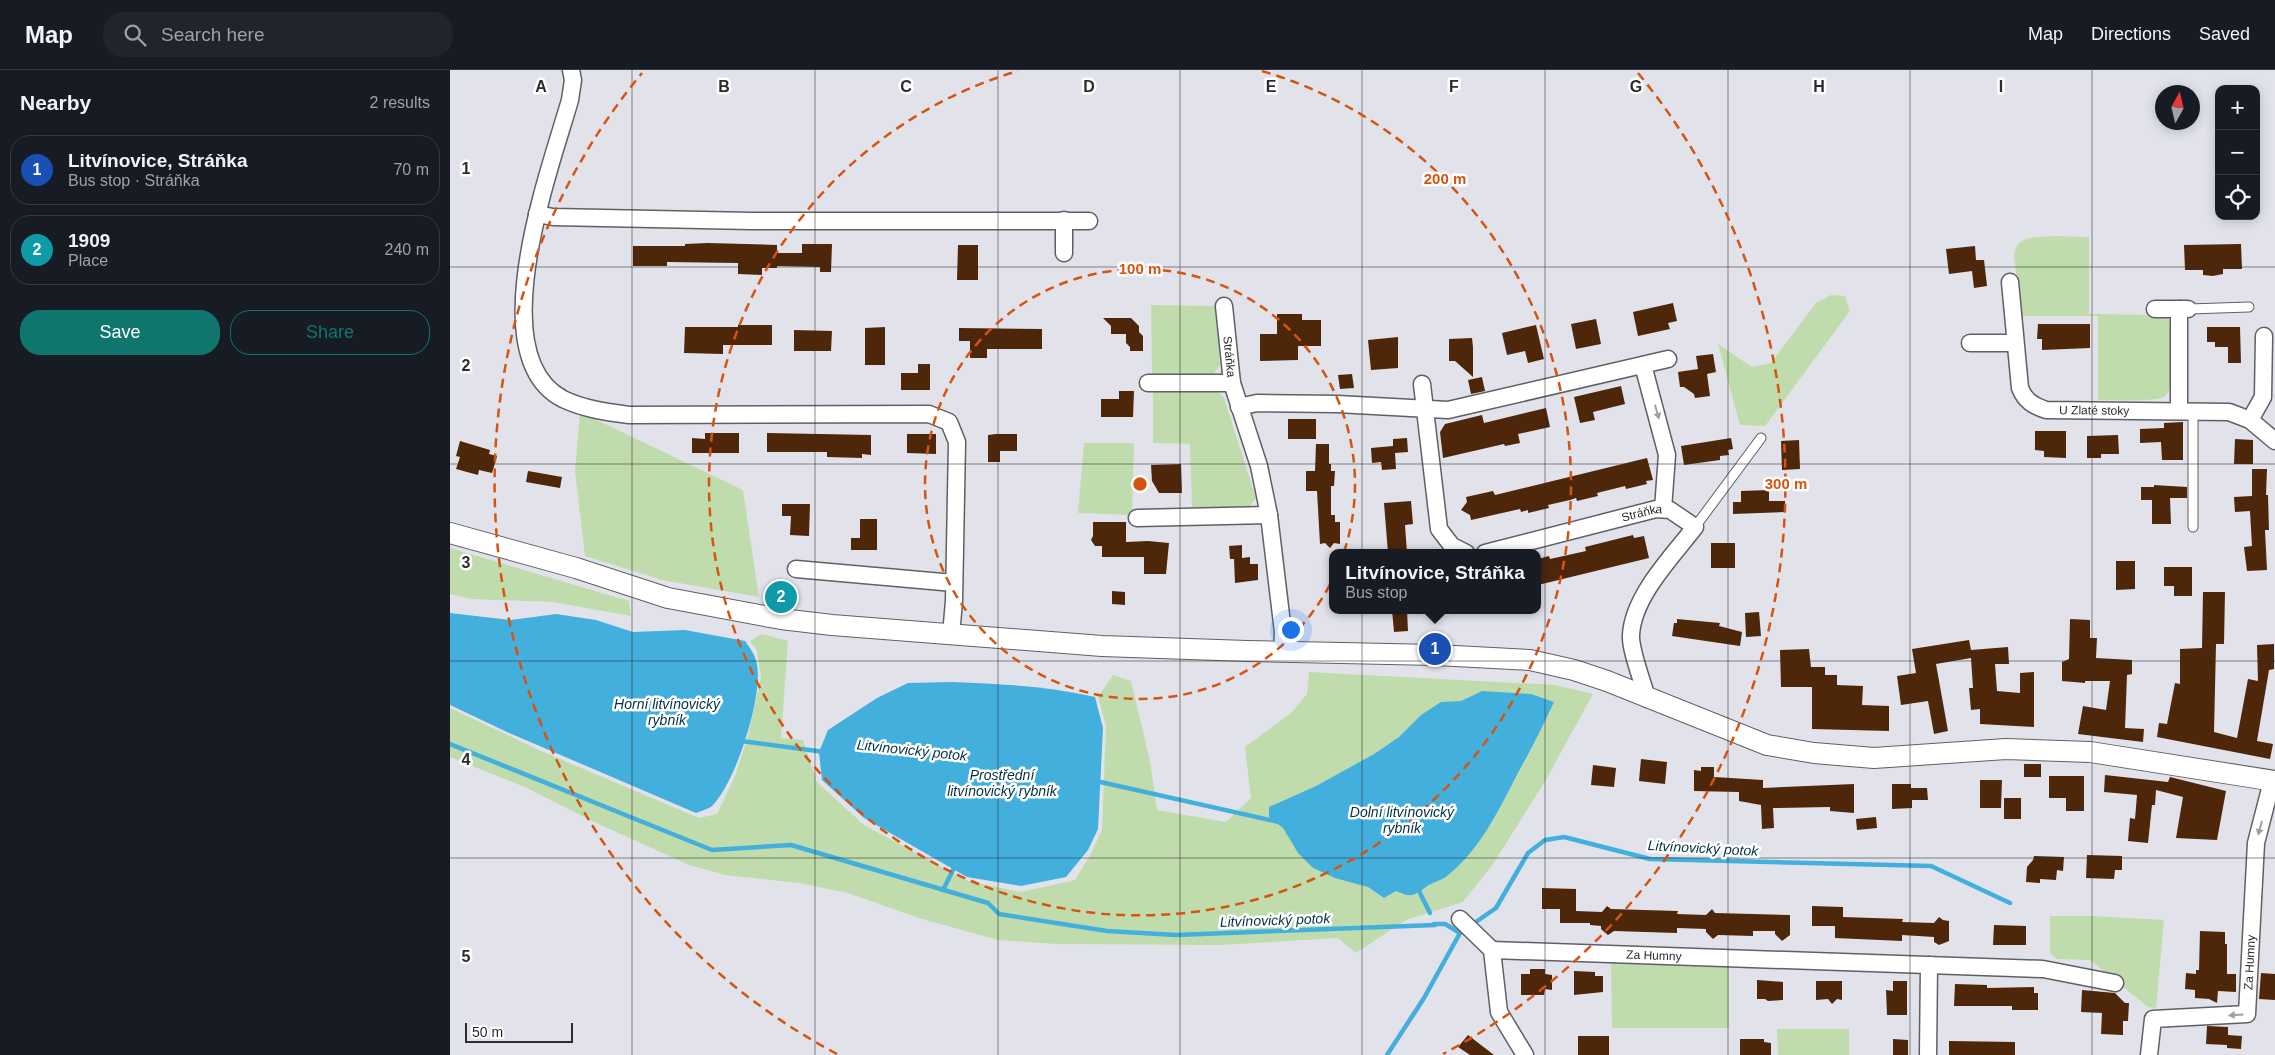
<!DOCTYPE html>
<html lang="en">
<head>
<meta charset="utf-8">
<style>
	:root { --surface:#171b24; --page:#20242c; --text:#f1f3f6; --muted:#9ea1a6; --line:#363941; --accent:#0f766e }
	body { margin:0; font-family:Arial,sans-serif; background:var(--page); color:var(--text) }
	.controls { position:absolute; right:15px; top:15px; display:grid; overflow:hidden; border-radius:10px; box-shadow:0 2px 12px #0003 }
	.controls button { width:45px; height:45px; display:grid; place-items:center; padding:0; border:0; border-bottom:1px solid var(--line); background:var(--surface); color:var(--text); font:25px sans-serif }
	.compass { position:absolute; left:1705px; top:15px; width:45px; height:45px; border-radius:50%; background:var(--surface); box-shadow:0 2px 12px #0003; rotate:8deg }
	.scale { position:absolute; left:15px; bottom:12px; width:108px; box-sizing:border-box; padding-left:5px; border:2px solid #2c2c2f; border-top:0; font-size:14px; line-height:18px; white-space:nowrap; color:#2c2c2f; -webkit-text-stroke:4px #fff; paint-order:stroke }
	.you { position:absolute; left:840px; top:559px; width:18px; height:18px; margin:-12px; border:4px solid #fff; border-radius:50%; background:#1a73e8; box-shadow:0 0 0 8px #1a73e833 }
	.badge { display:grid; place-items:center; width:32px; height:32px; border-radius:50%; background:var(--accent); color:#fff; font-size:16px; font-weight:700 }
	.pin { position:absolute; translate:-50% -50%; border:2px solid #fff; box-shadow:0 1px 5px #0006 }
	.popup { position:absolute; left:879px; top:479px; width:212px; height:65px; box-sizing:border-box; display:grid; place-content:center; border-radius:10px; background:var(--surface); filter:drop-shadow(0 1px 4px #0005); font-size:16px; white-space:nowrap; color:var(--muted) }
	.popup b { font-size:19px; color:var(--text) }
	.popup::after { content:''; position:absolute; left:50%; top:100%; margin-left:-10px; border:10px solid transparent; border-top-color:var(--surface) }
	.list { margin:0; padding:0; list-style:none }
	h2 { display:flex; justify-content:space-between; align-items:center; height:65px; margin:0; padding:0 20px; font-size:21px }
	h2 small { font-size:16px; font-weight:400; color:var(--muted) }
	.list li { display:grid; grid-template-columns:32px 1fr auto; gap:15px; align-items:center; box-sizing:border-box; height:70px; margin:0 10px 10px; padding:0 10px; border:1px solid var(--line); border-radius:20px }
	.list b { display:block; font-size:19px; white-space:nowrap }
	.list p { margin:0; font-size:16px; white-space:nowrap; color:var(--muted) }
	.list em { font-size:16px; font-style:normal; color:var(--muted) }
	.actions { display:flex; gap:10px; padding:15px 20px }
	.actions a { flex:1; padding:11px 0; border:1px solid var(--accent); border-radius:20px; text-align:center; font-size:18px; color:var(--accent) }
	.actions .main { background:var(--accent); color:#fff }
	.icon { flex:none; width:28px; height:28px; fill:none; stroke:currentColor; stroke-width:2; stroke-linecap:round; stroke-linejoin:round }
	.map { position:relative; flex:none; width:1825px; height:985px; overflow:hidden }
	header { display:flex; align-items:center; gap:30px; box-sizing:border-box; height:70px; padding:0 25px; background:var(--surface); border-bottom:1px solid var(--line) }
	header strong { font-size:24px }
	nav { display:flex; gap:28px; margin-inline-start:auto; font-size:18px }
	.search { width:350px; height:45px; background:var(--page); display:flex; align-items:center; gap:12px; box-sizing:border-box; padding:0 18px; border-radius:20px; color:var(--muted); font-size:19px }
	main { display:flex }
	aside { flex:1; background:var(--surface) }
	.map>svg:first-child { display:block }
	.green { fill:#c0dcac; fill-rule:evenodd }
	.water { fill:#42afdc }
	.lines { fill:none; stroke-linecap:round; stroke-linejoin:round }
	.stream { stroke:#42afdc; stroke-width:4.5 }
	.building { fill:#4e270a }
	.service-casing { stroke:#5f6066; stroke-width:11 }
	.minor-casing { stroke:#5f6066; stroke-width:19 }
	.tertiary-casing { stroke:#5f6066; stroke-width:22 }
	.service { stroke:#fff; stroke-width:9 }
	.minor { stroke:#fff; stroke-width:16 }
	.tertiary { stroke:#fff; stroke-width:20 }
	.oneway { fill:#a0a0a1 }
	.grid { fill:none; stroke:#2c2c2f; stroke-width:1; stroke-opacity:0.55 }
	.ring { fill:none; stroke:#d55410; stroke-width:2.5; stroke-dasharray:9 6 }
	.labels { text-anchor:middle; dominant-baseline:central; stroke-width:5; stroke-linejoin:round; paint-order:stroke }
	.street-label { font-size:12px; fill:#2c2c2f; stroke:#fff }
	.water-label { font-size:14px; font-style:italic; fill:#003143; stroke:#fff }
	.grid-label { font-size:16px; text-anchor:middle; font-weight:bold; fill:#2c2c2f; stroke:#fff; stroke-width:5; stroke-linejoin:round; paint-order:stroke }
	.centre { fill:#d55410; stroke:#fff; stroke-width:2.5 }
	.ring-label { font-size:15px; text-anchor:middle; font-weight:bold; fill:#d55410; stroke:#fff; stroke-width:5; stroke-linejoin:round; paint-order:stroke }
</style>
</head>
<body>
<header>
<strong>Map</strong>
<div class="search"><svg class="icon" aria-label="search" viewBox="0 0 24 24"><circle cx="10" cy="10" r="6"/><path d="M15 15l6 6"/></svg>Search here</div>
<nav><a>Map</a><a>Directions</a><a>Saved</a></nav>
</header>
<main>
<aside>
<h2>Nearby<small>2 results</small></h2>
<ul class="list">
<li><span class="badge" style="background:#1a4fb4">1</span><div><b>Litvínovice, Stráňka</b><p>Bus stop · Stráňka</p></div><em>70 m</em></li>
<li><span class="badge" style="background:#0f9aa8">2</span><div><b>1909</b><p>Place</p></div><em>240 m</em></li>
</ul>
<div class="actions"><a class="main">Save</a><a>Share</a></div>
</aside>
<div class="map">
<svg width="1825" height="985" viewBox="0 0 1825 985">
	<rect width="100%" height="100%" fill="#e2e3ea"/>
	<g class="green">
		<path d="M1639,167V244L1709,245L1718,249L1720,253L1721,313C1720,318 1719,324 1714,327C1704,332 1661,330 1648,330V246H1571L1564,186C1565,179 1567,173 1574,170C1585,164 1625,167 1639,167Z"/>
		<path d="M1381,225L1395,226L1400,241L1315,356L1290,355L1268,274L1302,297L1321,293L1366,233Z"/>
		<path d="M701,235L765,236L770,295L763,304H702Z"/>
		<path d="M703,321L769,322L774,328L806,428L799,437L742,439L740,374L703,373Z"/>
		<path d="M130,342L293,420L309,527L212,510L135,486L125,401Z"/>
		<path d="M634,373H684L682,445L628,443Z"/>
		<path d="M0,478L179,531L181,546L103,532L20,529L0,524Z"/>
		<path d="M312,564L338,571L331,668L353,670L367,712L414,755L518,811L571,822L625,810L642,782L652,759L656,656L648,627L663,605L681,611L700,691L707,740L776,752L801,728L795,677L842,642L857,624L859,602L1105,615L1143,624L1097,708L1043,794L1013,832L956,850L906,883L888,868L771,875L607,874L548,870L469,848L398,823L349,813L275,805L239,795L142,751L77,718L0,687V638L89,680L249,748L267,744L285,706L298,666L311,607L307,581L300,571ZM1032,621L1104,632C1093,656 1081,680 1068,704C1049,740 1030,780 997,806C991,811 982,812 976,817C963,826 962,828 946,821L934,828C929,825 923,820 918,817C907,812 895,811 884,807C848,793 836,769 827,733L866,716L924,684L949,667L971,645L991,633L1011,631Z"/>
		<path d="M1600,846H1644L1714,850L1706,938L1698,937L1640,890L1607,889L1600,883Z"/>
		<path d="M1161,892L1279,895V958H1162Z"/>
		<path d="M1327,959H1399V985H1328Z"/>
	</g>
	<g class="water">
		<path d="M0,543L61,550L106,544L146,550L183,562L235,560L295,571C300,578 306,586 307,595C313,627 286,711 263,735C259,739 251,741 246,743L57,662L0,635Z"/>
		<path d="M503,612C551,614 598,616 645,627L653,658L648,759L638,780L616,807L571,816L517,807L414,748L372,710L369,682L378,660L427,628L458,613Z"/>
		<path d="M1032,621L1081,624L1104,632C1093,656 1081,680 1068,703C1049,740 1030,780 997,806C991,811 982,812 976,817C963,826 962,828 946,821L934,828L918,817L885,808L863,798L848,783L833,758L819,747V737L866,716L924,684L949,667L971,645L991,632L1011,631Z"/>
	</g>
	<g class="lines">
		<g class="stream">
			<path d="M291,671L375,682"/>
			<path d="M0,674L262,780L341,775L538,833L549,844L657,861L726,865L985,855"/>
			<path d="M646,711L829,752"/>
			<path d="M969,817L970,823L980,843"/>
			<path d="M493,820L506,794"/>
			<path d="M984,854H995L1010,863L1046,838L1078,783L1095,770L1114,767L1200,789L1481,796L1560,833"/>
			<path d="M937,985L974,928L1010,863"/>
		</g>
	</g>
	<g class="building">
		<path d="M258,173L327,175V183H352V174H382L381,202H370V197L327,196V198H312V205L288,204V193L217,192V196H183V176H235V174Z"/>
		<path d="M1791,174L1792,199H1773V204L1763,206L1753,205V200H1735L1734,175Z"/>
		<path d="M508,175H528V210H507Z"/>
		<path d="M1525,176L1526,190H1534L1537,216L1524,218L1522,201L1499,204L1496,179Z"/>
		<path d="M1223,233L1227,251L1218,253L1220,259L1188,266L1183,242Z"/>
		<path d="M827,244H852V250H871V276H848V290L810,291V264H827Z"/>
		<path d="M653,248H681L689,256V262L693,266V281H680V277L676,273V264H661V256Z"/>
		<path d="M1146,249L1151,274L1126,279L1121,254Z"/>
		<path d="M1588,254H1640V278L1592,280V269H1587Z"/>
		<path d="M288,255H322V275H273V284L234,283L235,257H288Z"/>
		<path d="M1086,255L1094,289L1078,293L1075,281L1057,285L1052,263Z"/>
		<path d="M435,257V295H415V258Z"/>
		<path d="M1757,257H1790L1791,293H1778V277H1765V272H1757Z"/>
		<path d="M509,258L592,259V279H537V288H520V271H509Z"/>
		<path d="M344,260L382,261L381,281H344Z"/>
		<path d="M948,267V298L921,300L918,270Z"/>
		<path d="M1022,268L1023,277V307L1005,291H999V269Z"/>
		<path d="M1263,284L1266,302L1257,304L1260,326L1245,328L1244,324L1234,317H1230L1228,302L1248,299L1246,286Z"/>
		<path d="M468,294H480V320H451V303H468Z"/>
		<path d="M902,304L904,318L890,319L888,305Z"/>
		<path d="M1032,307L1035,321L1021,324L1018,310Z"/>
		<path d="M1171,316L1175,334L1143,342L1145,350L1130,353L1124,327Z"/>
		<path d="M669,321H684L683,347H651V329H669Z"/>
		<path d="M1096,338L1100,357L1068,364L1070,373L1055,376L1054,374L993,388L990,362L995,354L1032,345L1034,353Z"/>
		<rect x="838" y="349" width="28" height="20"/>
		<path d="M1733,352V390H1712L1711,372L1690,373V359L1714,358V353Z"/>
		<path d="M1585,361H1616V388L1594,387V381L1585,380Z"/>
		<path d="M255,363H289V383H242V368L255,369Z"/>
		<path d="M317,363L421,365V385L412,384V388L377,387V382H317Z"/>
		<path d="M457,364H486V384L457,383Z"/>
		<path d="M546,364H567V381H550V392H538V365Z"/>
		<path d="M1668,365L1669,384H1651V388H1637V366Z"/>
		<path d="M957,368L958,382L945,383L946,399L932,400L931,392L922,393L921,378L943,376V369Z"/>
		<path d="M1281,368L1283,379L1278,380L1279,385L1270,386V390L1234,395L1231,376Z"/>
		<path d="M1785,369L1803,370V394H1784Z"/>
		<path d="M1349,370L1350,399L1332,400L1331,371Z"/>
		<path d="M10,371L40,380L39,384L47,386L42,403L29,400L28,405L6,399L10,387L6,386Z"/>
		<path d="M866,374H879V394H881V401H885L884,416H881V445H885V452H890V474L884,473L880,478L875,473L870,474L867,421H856V401H865Z"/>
		<path d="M1197,388L1203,410L1196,411L1197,414L1176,419L1175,416L1147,423L1148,426L1127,431L1126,428L1120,430L1098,435L1099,438L1078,443V440L1071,442L1070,439L1021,450L1020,445L1011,440L1017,432L1016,427L1043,421L1045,425Z"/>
		<path d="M731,394L732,423H709L702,411L701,395Z"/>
		<path d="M1802,399H1817L1816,425H1818L1819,460H1815L1817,500L1797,501L1794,477L1802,476L1800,441L1785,442L1784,427L1802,426Z"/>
		<path d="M78,401L112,407L110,418L76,412Z"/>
		<path d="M1704,415L1737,417V428H1720L1721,454H1702V430H1691V417H1704Z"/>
		<path d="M1319,420V431H1335V442L1283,444V432H1291V421Z"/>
		<path d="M961,431L963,454L955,455L957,483H938L934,433Z"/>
		<path d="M332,434H360L359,466L340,465L341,446H332Z"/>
		<path d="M410,449H427V480H401V468H410Z"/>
		<path d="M643,452H676V472L698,471L719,473L716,504H694V487H652V476H645L641,470L643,466Z"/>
		<path d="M1183,465L1184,468L1194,466L1199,488L1088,515V489L1099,486L1100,489L1136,481L1135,477Z"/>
		<rect x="1261" y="473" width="24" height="25"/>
		<path d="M792,475V488L800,487V494H808V510L785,513L784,489H780L779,476Z"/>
		<path d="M1666,491H1685V519L1666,520Z"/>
		<path d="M1714,497H1742V526H1724V516H1714Z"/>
		<path d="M662,521L675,522V535L662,534Z"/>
		<path d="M1753,522H1775L1774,574H1766L1764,662L1787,668L1798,609L1808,611L1807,575L1824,574V599L1819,600L1807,671L1823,674L1820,689L1707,667L1709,653L1717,654L1725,613L1730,614V579L1752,578Z"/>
		<path d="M942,540H957L958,561L944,562Z"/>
		<path d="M1309,542L1311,566L1296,567L1295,543Z"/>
		<path d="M1227,549L1270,553L1269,556L1292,562L1290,576L1222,566L1224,553H1227Z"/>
		<path d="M1620,549L1640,550V568H1647L1646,588L1682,590V604L1677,605L1675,658L1694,659L1693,672L1628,664L1633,636L1656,640L1660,611H1635V613L1612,611V592L1619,589Z"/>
		<path d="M1519,570L1521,580L1558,577L1559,594H1545L1547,621L1570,623V603L1584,602V657L1530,654V639L1521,640L1519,618H1523L1521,588L1486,594L1498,661L1484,664L1478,631L1451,635L1447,606L1466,603L1462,579Z"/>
		<path d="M1359,579L1361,597H1375V605H1387V615L1413,616L1412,635L1439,636V661L1362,659V617H1331L1330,580Z"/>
		<path d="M1191,689L1217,692L1215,714L1189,711Z"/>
		<rect x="1574" y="694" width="17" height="13"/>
		<path d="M1143,695L1166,698L1164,717L1141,715Z"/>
		<path d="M1251,697H1264V707L1313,710V718L1404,714V743L1380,741V737L1323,738L1324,758L1312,759L1311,735L1289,731V722L1244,721V700L1251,701Z"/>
		<path d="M1655,705L1718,712L1720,707L1776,721L1767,770L1726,768L1733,727L1706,720L1705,735H1702L1698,773L1678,771L1680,748L1685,749L1687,725L1654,722Z"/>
		<path d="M1599,706H1634V741H1616V728H1599Z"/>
		<path d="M1530,710H1552L1551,738H1530Z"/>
		<path d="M1442,714H1461V718H1477L1478,730H1462V738L1442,739Z"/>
		<rect x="1554" y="728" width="17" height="21"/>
		<path d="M1426,747L1427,758L1407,760L1406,749Z"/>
		<path d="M1637,785L1672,786V800H1665L1664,809L1636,808Z"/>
		<path d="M1584,786L1614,787L1613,801L1607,800L1606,810L1590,809V813L1576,812L1577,797L1583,790Z"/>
		<path d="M1092,818L1126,819V841L1152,842L1157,836L1161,839L1228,841L1227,844L1256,845L1262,839L1265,843L1340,845V865L1332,871L1325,864V861H1303V866L1268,865L1263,869L1256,862V859L1227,858V863L1164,861L1158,865L1151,859V856L1140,855V853H1110V839H1092Z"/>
		<path d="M1362,836L1393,837V847L1453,849L1452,852L1484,853L1489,847L1493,850L1499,851V871L1489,875L1484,872V867L1452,865V871L1385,868V856H1362Z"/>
		<path d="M1544,855L1576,856V875H1543Z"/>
		<path d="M1750,861L1775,862V874H1777V904H1786V922L1768,921L1767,933L1759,929L1745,928V920L1735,919L1736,903L1746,904V900H1749Z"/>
		<path d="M1080,899H1095V904L1102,905V920L1095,919L1094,925H1071V904H1080Z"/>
		<path d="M1124,901L1145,902V906H1153V922L1124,925Z"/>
		<path d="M1811,903L1825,904V930L1809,929Z"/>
		<path d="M1307,910L1333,912V930L1318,931L1315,929H1307Z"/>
		<path d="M1366,911H1392V930L1387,929L1382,934L1378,929L1366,930Z"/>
		<path d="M1443,911H1457V945H1437L1436,920L1443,921Z"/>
		<path d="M1505,914L1537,915V918L1584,917V923H1588V940H1562V936H1504Z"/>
		<path d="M1632,920L1665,923L1675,933H1679L1678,951H1673V965L1651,964L1652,943L1631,942Z"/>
		<path d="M1757,956L1778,957V965L1792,966L1791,979L1777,978V975L1756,974Z"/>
		<path d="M1018,965L1044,985H1020L1008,977Z"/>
		<rect x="1128" y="966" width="31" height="19"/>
		<path d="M1290,969H1314V972L1321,973V985H1290Z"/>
		<path d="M1443,969L1458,970V985H1443Z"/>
		<path d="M1499,971L1565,972V985H1499Z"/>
	</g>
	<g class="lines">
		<g class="service-casing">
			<g id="service">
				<path d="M1739,239L1799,237"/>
				<path d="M1743,341V457"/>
				<path d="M1245,457L1311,368"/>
			</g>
		</g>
		<g class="minor-casing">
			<g id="minor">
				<path d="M121,0L123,10L120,30C101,97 30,286 113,329C134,339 156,342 179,345L479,344L499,352L507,372L504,531L501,565"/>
				<path d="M87,144L103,147L301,151H639"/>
				<path d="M614,183V150"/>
				<path id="s1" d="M1560,212L1570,318C1575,331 1584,336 1596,340L1779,342L1800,350L1825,371"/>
				<path id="s2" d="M774,236L782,313L809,396L819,445L833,562L832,582"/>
				<path d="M1705,239H1738"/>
				<path d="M1520,273H1565"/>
				<path d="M1193,295L1217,385L1213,439"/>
				<path d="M698,313H782"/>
				<path d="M972,314L989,459L1002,476L1016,483"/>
				<path d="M789,337L807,333L887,334L998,340L1218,289"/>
				<path d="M1729,341V239"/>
				<path d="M1800,350L1813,327L1814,266"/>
				<path d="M687,448L819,445"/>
				<path id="s3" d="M1035,483L1206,439L1220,440L1245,457C1222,487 1183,526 1181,565C1180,580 1193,612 1197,629"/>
				<path d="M346,499L504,513"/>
				<path d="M1010,849L1042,880"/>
				<path id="s4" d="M1042,880L1593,899L1665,913"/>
				<path d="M1042,880L1049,942L1075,985"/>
				<path d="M1478,985L1479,895"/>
				<path id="s5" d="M1699,985L1703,949L1797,944L1806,773L1822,711"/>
			</g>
		</g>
		<g class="tertiary-casing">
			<path id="tertiary" d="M0,463L126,498L218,528L331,549L382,555L652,576L797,581L986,585L1080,590L1124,600L1157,611L1317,675L1364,683L1424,688L1556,679L1640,682L1825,711"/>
		</g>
		<use href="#service" class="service"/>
		<use href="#minor" class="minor"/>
		<use href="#tertiary" class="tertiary"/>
	</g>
	<defs><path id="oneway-solid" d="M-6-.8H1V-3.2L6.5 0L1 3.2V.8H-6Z" transform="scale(1.25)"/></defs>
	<g class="oneway">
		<use href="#oneway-solid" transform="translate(1207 342) rotate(74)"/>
		<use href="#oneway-solid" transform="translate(1810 758) rotate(105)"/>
		<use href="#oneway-solid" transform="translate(1786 945) rotate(177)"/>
	</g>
	<path class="grid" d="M182,0V985M365,0V985M548,0V985M730,0V985M912,0V985M1095,0V985M1278,0V985M1460,0V985M1642,0V985M0,197H1825M0,394H1825M0,591H1825M0,788H1825"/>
	<g class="ring">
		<circle cx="690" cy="414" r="215"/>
		<path d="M812 1A431 431 0 1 1 568 1"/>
		<path d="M387 984A646 646 0 0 1 192 3M1188 3A646 646 0 0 1 993 984"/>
	</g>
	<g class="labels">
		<g class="street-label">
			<text stroke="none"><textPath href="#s2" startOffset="51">Stráňka</textPath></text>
			<text stroke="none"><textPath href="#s1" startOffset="190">U Zlaté stoky</textPath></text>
			<text stroke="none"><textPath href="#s3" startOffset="162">Stráňka</textPath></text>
			<text stroke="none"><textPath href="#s4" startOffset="162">Za Humny</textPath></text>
			<text stroke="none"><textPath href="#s5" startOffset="182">Za Humny</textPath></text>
		</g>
		<g class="water-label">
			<text x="217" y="634">Horní litvínovický<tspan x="217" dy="16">rybník</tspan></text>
			<text transform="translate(462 680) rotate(6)">Litvínovický potok</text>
			<text x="552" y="705">Prostřední<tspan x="552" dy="16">litvínovický rybník</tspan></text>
			<text x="952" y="742">Dolní litvínovický<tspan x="952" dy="16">rybník</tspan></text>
			<text transform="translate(1253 778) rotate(3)">Litvínovický potok</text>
			<text transform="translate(825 850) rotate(-2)">Litvínovický potok</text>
		</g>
	</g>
	<g class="grid-label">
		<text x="91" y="22">A</text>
		<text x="274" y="22">B</text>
		<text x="456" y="22">C</text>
		<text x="639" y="22">D</text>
		<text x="821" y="22">E</text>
		<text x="1004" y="22">F</text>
		<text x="1186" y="22">G</text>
		<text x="1369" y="22">H</text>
		<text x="1551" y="22">I</text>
		<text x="16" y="104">1</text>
		<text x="16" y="301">2</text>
		<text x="16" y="498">3</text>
		<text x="16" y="695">4</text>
		<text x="16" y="892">5</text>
	</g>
	<circle cx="690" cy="414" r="8" class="centre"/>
	<g class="ring-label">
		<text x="995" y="114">200 m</text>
		<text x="690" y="204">100 m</text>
		<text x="1336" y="419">300 m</text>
	</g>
</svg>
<div class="controls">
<button>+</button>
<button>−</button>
<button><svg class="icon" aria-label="locate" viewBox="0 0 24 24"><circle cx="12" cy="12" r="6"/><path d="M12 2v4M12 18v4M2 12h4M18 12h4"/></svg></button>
</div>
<svg class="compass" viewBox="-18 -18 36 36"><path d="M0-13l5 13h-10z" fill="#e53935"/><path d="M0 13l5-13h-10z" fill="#9ea1a6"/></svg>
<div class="scale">50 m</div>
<div class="you"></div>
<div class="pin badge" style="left:985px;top:579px;background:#1a4fb4">1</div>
<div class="popup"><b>Litvínovice, Stráňka</b>Bus stop</div>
<div class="pin badge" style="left:331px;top:527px;background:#0f9aa8">2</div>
</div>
</main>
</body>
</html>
